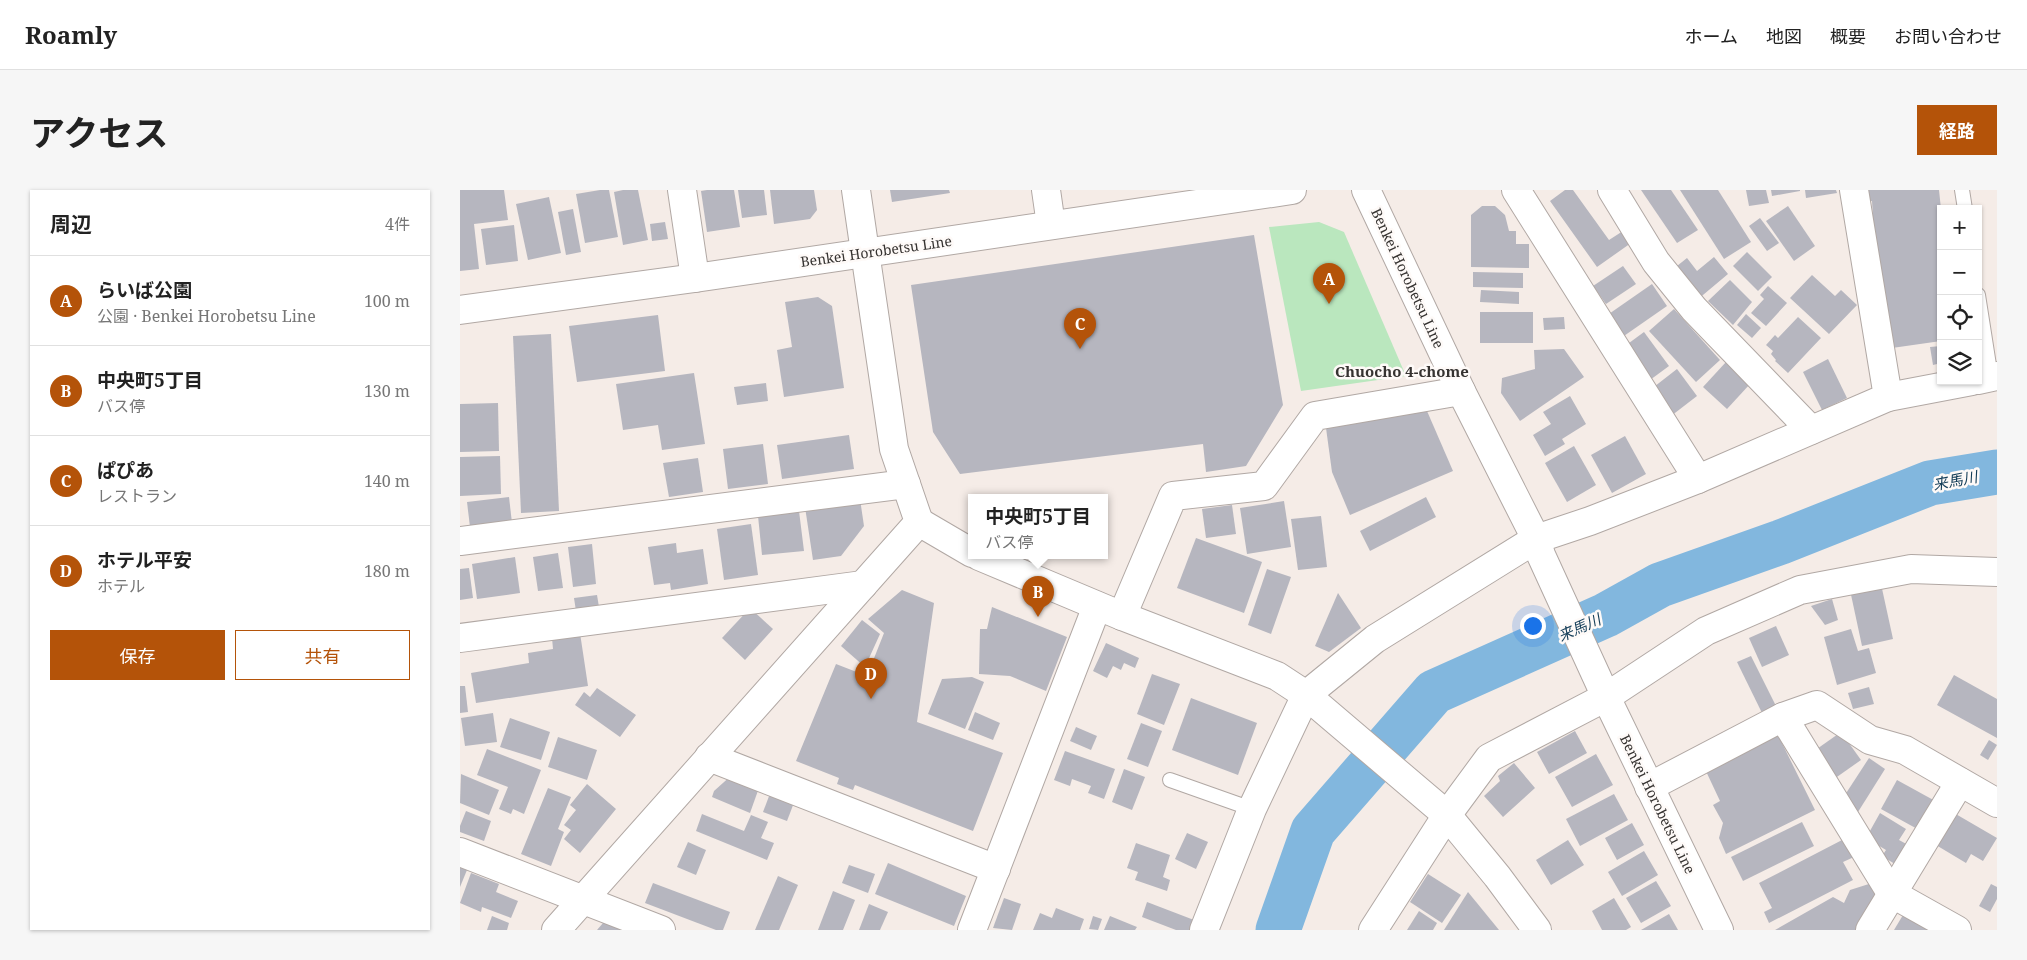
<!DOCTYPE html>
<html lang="ja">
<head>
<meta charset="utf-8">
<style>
	:root { --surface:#fff; --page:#f6f6f6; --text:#222; --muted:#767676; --line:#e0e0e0; --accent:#b45309 }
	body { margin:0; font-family:"Noto Serif","Noto Sans JP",serif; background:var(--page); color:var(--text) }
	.controls { position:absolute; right:15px; top:15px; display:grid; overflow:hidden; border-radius:0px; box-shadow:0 1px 4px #0004 }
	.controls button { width:45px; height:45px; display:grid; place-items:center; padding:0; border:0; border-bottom:1px solid var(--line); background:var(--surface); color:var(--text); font:25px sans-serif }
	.you { position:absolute; left:1072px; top:435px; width:18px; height:18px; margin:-12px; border:4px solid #fff; border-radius:50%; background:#1a73e8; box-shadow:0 0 0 8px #1a73e833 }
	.badge { display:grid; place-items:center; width:32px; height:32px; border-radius:50%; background:var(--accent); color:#fff; font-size:16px; font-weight:700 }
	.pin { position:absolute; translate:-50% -41px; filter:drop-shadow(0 1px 2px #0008) }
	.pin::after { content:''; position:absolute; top:26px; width:18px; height:15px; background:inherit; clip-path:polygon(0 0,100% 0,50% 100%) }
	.popup { position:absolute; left:508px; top:304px; width:140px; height:65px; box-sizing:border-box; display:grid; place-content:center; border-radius:0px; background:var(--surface); filter:drop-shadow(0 1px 4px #0005); font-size:16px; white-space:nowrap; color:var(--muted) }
	.popup b { font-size:19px; color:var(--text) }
	.popup::after { content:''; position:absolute; left:50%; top:100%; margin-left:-10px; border:10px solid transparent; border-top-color:var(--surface) }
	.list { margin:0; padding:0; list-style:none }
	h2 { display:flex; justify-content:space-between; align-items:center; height:65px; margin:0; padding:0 20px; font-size:21px }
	h2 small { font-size:16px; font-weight:400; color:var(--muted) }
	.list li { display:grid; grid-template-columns:32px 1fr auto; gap:15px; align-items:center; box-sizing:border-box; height:90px; padding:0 20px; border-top:1px solid var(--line) }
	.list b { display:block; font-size:19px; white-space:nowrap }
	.list p { margin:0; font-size:16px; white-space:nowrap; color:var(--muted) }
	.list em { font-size:16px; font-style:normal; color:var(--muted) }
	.actions { display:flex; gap:10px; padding:15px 20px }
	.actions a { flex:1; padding:11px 0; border:1px solid var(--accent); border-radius:0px; text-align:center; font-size:18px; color:var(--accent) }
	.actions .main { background:var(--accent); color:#fff }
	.icon { flex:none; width:28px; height:28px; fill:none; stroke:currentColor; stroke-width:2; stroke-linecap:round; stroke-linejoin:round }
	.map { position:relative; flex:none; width:1537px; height:740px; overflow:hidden; border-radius:0px }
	header { display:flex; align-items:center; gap:30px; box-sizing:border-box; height:70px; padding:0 25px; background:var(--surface); border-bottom:1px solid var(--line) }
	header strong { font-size:24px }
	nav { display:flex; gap:28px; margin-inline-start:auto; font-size:18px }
	.intro { display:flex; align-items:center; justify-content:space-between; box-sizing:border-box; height:120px; padding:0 30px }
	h1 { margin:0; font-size:35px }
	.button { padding:12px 22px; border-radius:0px; background:var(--accent); color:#fff; font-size:18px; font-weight:700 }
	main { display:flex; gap:30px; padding:0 30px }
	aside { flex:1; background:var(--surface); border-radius:0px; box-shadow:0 1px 4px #0004 }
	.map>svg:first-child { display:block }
	.green { fill:#bae7be }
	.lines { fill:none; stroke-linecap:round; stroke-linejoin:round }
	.river { stroke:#82b7de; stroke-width:45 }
	.building { fill:#b6b6bf }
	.service-casing { stroke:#b1a8a4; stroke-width:16 }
	.minor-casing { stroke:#b1a8a4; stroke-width:30 }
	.tertiary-casing { stroke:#b1a8a4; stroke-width:30 }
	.secondary-casing { stroke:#b1a8a4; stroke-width:30 }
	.service { stroke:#fff; stroke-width:14 }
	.minor { stroke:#fff; stroke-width:28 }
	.tertiary { stroke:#fff; stroke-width:28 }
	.secondary { stroke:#fff; stroke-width:28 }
	.labels { text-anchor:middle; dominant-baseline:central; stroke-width:5; stroke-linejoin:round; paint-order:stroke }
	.street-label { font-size:14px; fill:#363331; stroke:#fefaf8 }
	.neighbourhood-label { font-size:15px; font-weight:bold; fill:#363331; stroke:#fefaf8 }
	.water-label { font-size:15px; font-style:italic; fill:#123c57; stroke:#fefaf8 }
</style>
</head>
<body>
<header>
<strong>Roamly</strong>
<nav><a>ホーム</a><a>地図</a><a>概要</a><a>お問い合わせ</a></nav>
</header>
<div class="intro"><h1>アクセス</h1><a class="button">経路</a></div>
<main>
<aside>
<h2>周辺<small>4件</small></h2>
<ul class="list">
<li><span class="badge">A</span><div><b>らいば公園</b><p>公園 · Benkei Horobetsu Line</p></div><em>100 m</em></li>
<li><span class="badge">B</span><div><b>中央町5丁目</b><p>バス停</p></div><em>130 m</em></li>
<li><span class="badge">C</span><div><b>ぱぴあ</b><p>レストラン</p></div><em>140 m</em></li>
<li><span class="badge">D</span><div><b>ホテル平安</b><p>ホテル</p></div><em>180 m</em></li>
</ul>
<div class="actions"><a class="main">保存</a><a>共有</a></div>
</aside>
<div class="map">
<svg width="1537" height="740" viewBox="0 0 1537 740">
	<rect width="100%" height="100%" fill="#f5ece7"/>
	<path class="green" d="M859,32L884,42L946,186L841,201L809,37Z"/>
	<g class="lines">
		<path class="river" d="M818,740L853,641L974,502L1146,425L1200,395L1321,352L1470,293L1537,282"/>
	</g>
	<g class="building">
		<path d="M0,0H44L48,30L14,34L19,79L0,81Z"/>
		<path d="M140,0H149L158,47L125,53L116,4Z"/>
		<path d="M163,0H178L188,50L163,55L154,2Z"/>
		<path d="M247,0H274L280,37L247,42L241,1Z"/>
		<path d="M278,0H304L307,25L282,28Z"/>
		<path d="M310,0H354L357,20L350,29L314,34Z"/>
		<path d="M430,0H489L490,3L432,12Z"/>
		<path d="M1105,0H1113L1149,50L1163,41L1171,53L1137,77L1090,11Z"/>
		<path d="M1181,0H1211L1238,40L1217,53Z"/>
		<path d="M1220,0H1258L1291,52L1264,69Z"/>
		<path d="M1286,0H1306L1309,13L1289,16Z"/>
		<path d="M1311,0H1340V1L1312,6Z"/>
		<path d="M1345,0H1376L1377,3L1346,8Z"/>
		<path d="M1402,0H1479L1481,19V151L1432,158L1419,66L1412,67L1406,27L1413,26L1412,11L1404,12Z"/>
		<path d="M89,7L101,63L68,70L56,14Z"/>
		<path d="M1022,16H1035L1045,25L1049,41H1056V54H1069V78L1011,77V25Z"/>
		<path d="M1328,16L1355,56L1334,71L1306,31Z"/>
		<path d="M113,19L121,62L106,65L98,22Z"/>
		<path d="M1300,28L1319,53L1307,61L1289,36Z"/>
		<path d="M205,32L208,49L192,51L190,34Z"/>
		<path d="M54,35L58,71L26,75L21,39Z"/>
		<path d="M794,45L823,215L786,276L746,282L743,254L500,284L473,242L451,95Z"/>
		<path d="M1287,62L1312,87L1298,101L1273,76Z"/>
		<path d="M1254,67L1268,84L1237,110L1212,80L1227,68L1237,81Z"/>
		<path d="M1163,76L1176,94L1146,114L1133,96Z"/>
		<path d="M1013,82L1063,83V98L1013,97Z"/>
		<path d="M1352,85L1375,106L1381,100L1397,115L1369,144L1330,108Z"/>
		<path d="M1270,90L1292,112L1273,135L1248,111Z"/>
		<path d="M1192,94L1207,116L1161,148L1146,126Z"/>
		<path d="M1308,96L1327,113L1306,136L1291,123L1304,109L1300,105Z"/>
		<path d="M1021,100L1059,102V114L1020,112Z"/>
		<path d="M358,107L372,116L384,198L324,207L317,160L332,157L325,112Z"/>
		<path d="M1214,119L1260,170L1236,192L1189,141Z"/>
		<rect x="1020" y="122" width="53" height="31"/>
		<path d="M1286,124L1301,138L1292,148L1277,135Z"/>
		<path d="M198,125L205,181L117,192L109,136Z"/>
		<path d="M1104,127L1105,139L1084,140L1083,128Z"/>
		<path d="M1338,127L1361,148L1328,183L1315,171L1316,170L1311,164L1313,161L1306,155L1315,145L1318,148Z"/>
		<path d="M1184,142L1209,176L1190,190L1165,156Z"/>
		<path d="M91,144L99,321L61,323L53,146Z"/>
		<path d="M1481,156V173L1473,175L1470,157Z"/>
		<path d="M1104,159L1124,187L1060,231L1041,203L1042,188L1075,179L1074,160Z"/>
		<path d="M1368,169L1387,208L1362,220L1343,182Z"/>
		<path d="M1266,172L1290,194L1267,219L1243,197Z"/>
		<path d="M1217,179L1237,206L1211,226L1190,200Z"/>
		<path d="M234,183L245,254L202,260L198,235L163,240L156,194Z"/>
		<path d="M306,193L308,211L277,215L274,197Z"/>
		<path d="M1110,206L1126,234L1102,249L1105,254L1085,266L1073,245L1091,234L1083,222Z"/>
		<path d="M38,213L39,261L0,262V214Z"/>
		<path d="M967,221L993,281L890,325L872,282L866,238Z"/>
		<path d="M389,245L394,279L322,289L317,255Z"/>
		<path d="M1165,246L1186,284L1152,303L1131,265Z"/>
		<path d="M303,254L308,294L268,299L263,259Z"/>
		<path d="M1114,256L1136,295L1107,312L1085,273Z"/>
		<path d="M40,266L41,304L0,306V267Z"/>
		<path d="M238,268L243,302L209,307L203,273Z"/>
		<path d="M49,307L52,333L10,337L7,312Z"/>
		<path d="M966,307L976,327L910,361L900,341Z"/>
		<path d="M400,309L404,336L381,366L353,370L345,317Z"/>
		<path d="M824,311L831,357L787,364L780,318Z"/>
		<path d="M772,315L776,344L746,348L742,319Z"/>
		<path d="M339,321L344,361L302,365L298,326Z"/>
		<path d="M861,326L867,377L838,380L831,329Z"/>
		<path d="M291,334L298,385L264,390L257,339Z"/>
		<path d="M736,348L802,372L784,423L717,398Z"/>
		<path d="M216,353L217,363L243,359L248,394L211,400L210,393L194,395L188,357Z"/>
		<path d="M132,354L136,394L113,397L108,357Z"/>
		<path d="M98,363L103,398L78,401L73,367Z"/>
		<path d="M55,367L60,403L17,409L12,374Z"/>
		<path d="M9,378L13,408L0,410V379Z"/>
		<path d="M807,379L831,387L811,444L788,435Z"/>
		<path d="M1421,394L1433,449L1402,456L1390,400Z"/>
		<path d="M442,400L474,413L457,532L543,563L513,641L395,595L393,600L377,594L379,588L336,571L376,474L407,486L424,443L408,429Z"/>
		<path d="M878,403L901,438L869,462L855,456Z"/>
		<path d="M137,405L139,417L116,421L114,408Z"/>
		<path d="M1372,409L1378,430L1365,435L1351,416Z"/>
		<path d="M532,417L607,447L586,501L550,486L519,484L520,439H527Z"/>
		<path d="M290,418L313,439L285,470L262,448Z"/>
		<path d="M402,430L420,444L405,477L381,456Z"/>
		<path d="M1316,436L1329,465L1302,477L1289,448Z"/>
		<path d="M1391,439L1398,461L1409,458L1416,483L1377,495L1364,447Z"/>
		<path d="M120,443L128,496L16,513L11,483L69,473L68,463L93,459L92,448Z"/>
		<path d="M646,453L679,468L675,478L664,473L661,480L653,476L647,488L633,481Z"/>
		<path d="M1291,466L1317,518L1303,525L1277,472Z"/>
		<path d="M692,484L720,494L704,535L677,524Z"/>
		<path d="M1494,485L1537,509V548L1477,515Z"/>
		<path d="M512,487L524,492L505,539L468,524L482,489Z"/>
		<path d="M0,496H5L8,522L0,523Z"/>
		<path d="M1409,497L1414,514L1393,519L1388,503Z"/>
		<path d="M137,498L176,525L160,547L115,515L124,502L130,507Z"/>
		<path d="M731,508L797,533L778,585L712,560Z"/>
		<path d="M515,522L540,533L533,550L508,540Z"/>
		<path d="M33,523L37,552L5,556L1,528Z"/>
		<path d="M50,528L90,542L81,570L40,557Z"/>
		<path d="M681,533L702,541L688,577L667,569Z"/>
		<path d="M616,537L637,546L631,560L610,551Z"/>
		<path d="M1115,541L1127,563L1089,584L1077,562Z"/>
		<path d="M1316,541L1355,620L1266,664L1259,648L1263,633L1253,615L1260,611L1244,577Z"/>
		<path d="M1381,542L1401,570L1374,589L1354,561Z"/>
		<path d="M98,547L137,560L127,590L88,577Z"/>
		<path d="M1529,550L1537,555L1528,570L1520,565Z"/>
		<path d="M27,559L81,580L64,624L53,619L51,624L39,619L48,597L17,585Z"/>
		<path d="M605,561L655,579L644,609L628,603L631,596L612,589L610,596L594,590Z"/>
		<path d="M1136,564L1153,595L1112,617L1095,587Z"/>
		<path d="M1409,568L1425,579L1398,622L1381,611Z"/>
		<path d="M1054,573L1075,598L1043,627L1024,606L1040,591L1038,586Z"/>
		<path d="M664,579L685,587L672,620L652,612Z"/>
		<path d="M1,584L39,600L29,625L0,613Z"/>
		<path d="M273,584L300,595L290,623L252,607L254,601Z"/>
		<path d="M1437,590L1477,612L1461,641L1421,619Z"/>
		<path d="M127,594L156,619L120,663L104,649L111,640L104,635L116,620L110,615Z"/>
		<path d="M88,598L111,607L98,639L104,642L91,676L61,664Z"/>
		<path d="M311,601L335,610L327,631L303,622Z"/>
		<path d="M1154,604L1168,630L1120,656L1106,629Z"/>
		<path d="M6,621L31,631L24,651L0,642V636Z"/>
		<path d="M1420,623L1446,639L1439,650L1450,656L1438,676L1422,666L1426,660L1406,648Z"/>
		<path d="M1494,623L1537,648L1523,671L1511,664L1506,673L1476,655Z"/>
		<path d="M242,624L284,641L291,625L308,632L301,648L314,653L307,670L236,641Z"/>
		<path d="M1342,632L1354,656L1283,691L1271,667Z"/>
		<path d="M1172,633L1184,655L1157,670L1145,648Z"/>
		<path d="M727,643L748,652L736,679L715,669Z"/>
		<path d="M1384,649L1394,667L1383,672L1393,690L1309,733L1304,722L1312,718L1299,693Z"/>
		<path d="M1108,650L1124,675L1091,695L1076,670Z"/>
		<path d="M228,652L246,660L236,685L217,677Z"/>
		<path d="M676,653L710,665L703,687L710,690L707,701L675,690L678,682L667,678Z"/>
		<path d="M1184,661L1198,685L1162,706L1148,682Z"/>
		<path d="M428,673L506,706L494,736L415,704Z"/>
		<path d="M389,675L415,684L408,703L382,693Z"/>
		<path d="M0,677L7,680L0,697Z"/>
		<path d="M11,683L39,694L36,702L58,711L51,728L22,717L21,722L0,713Z"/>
		<path d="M968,684L1001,705L982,733L950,712Z"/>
		<path d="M318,686L338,695L319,740H295Z"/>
		<path d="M1196,691L1211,716L1181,733L1166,708Z"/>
		<path d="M193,693L270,722L263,740H256L185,713Z"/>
		<path d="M1412,693L1424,700L1402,740H1315L1373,707L1384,713L1390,700Z"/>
		<path d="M1531,694L1537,697V709L1530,722L1519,716Z"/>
		<path d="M373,701L395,710L383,740H358Z"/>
		<path d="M1008,702L1039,740H984Z"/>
		<path d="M544,708L561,714L552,740L533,738Z"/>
		<path d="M1154,708L1171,737L1166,740H1142L1132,721Z"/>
		<path d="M687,712L734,730L730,740H716L682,727Z"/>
		<path d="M409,714L428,722L420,740H399Z"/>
		<path d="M596,718L624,729L620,740H573L580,723L592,728Z"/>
		<path d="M959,721L977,733L973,740H947Z"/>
		<path d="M1209,724L1218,740H1181Z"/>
		<path d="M1443,725L1470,740H1434Z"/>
		<path d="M32,726L49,733L47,740H27Z"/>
		<path d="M149,726L166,740H137Z"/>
		<path d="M633,726L642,729L638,740L629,739Z"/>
		<path d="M650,726L677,737L675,740H644Z"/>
	</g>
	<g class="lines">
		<g class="service-casing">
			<g id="service">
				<path d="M1502,0L1505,19"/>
				<path d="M1518,105L1531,188"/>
				<path d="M710,590L792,619"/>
			</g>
		</g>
		<g class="minor-casing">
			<g id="minor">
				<path d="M222,0L235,88"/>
				<path d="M586,0L591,35"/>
				<path d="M1056,0L1238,289"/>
				<path d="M1152,0L1196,72L1234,119L1351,240"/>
				<path d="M1518,190L1537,186"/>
				<path d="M1428,207L1512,191"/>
				<path d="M0,351L446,294"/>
				<path d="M662,426L713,306L804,296L855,226L1001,201"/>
				<path d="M0,448L403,395"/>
				<path d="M1323,527L1431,703L1497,740"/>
				<path d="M249,567L536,679"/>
				<path d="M1189,597L1323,527L1357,515L1410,550L1445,560L1537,613"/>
				<path d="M0,662L201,740"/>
				<path d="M96,740L459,332L434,259L405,62"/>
				<path d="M512,740L637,416"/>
				<path d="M744,740L792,619L846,505L915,449L1076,349L1130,331L1238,289L1428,207L1394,0"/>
				<path d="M913,740L987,625L1029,568L1146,507L1246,441L1340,400L1451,379L1537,382"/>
				<path d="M1410,740L1500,592"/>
			</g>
		</g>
		<g class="tertiary-casing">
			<g id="tertiary">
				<path d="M396,0L405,62"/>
				<path d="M459,332L512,363"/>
				<path d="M519,366L662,426L817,486L846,505L987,625L1037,686L1077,740"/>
			</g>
		</g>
		<g class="secondary-casing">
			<g id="secondary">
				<path d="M906,0L1001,201L1076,349L1081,365L1146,507L1259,740"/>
				<path d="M0,120L235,88L832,0"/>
			</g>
		</g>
		<use href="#service" class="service"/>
		<use href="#minor" class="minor"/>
		<use href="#tertiary" class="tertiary"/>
		<use href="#secondary" class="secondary"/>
	</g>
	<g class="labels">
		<g class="street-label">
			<text transform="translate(416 61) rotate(-8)">Benkei Horobetsu Line</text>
			<text transform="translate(948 88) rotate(65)">Benkei Horobetsu Line</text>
			<text transform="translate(1198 614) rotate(64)">Benkei Horobetsu Line</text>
		</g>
		<g class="neighbourhood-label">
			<text x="942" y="181">Chuocho 4-chome</text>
		</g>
		<g class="water-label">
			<text transform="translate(1495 290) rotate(-11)">来馬川</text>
			<text transform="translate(1119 437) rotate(-24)">来馬川</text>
		</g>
	</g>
</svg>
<div class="controls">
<button>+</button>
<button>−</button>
<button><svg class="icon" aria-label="locate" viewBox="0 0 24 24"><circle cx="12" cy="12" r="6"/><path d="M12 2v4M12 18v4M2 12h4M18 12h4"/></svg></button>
<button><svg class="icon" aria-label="layers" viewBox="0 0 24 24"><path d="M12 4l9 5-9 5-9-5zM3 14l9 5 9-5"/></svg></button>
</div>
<div class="you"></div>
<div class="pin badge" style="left:869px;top:114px">A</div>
<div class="pin badge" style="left:578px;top:427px">B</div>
<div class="popup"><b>中央町5丁目</b>バス停</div>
<div class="pin badge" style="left:620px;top:159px">C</div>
<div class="pin badge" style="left:411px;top:509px">D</div>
</div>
</main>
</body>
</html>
